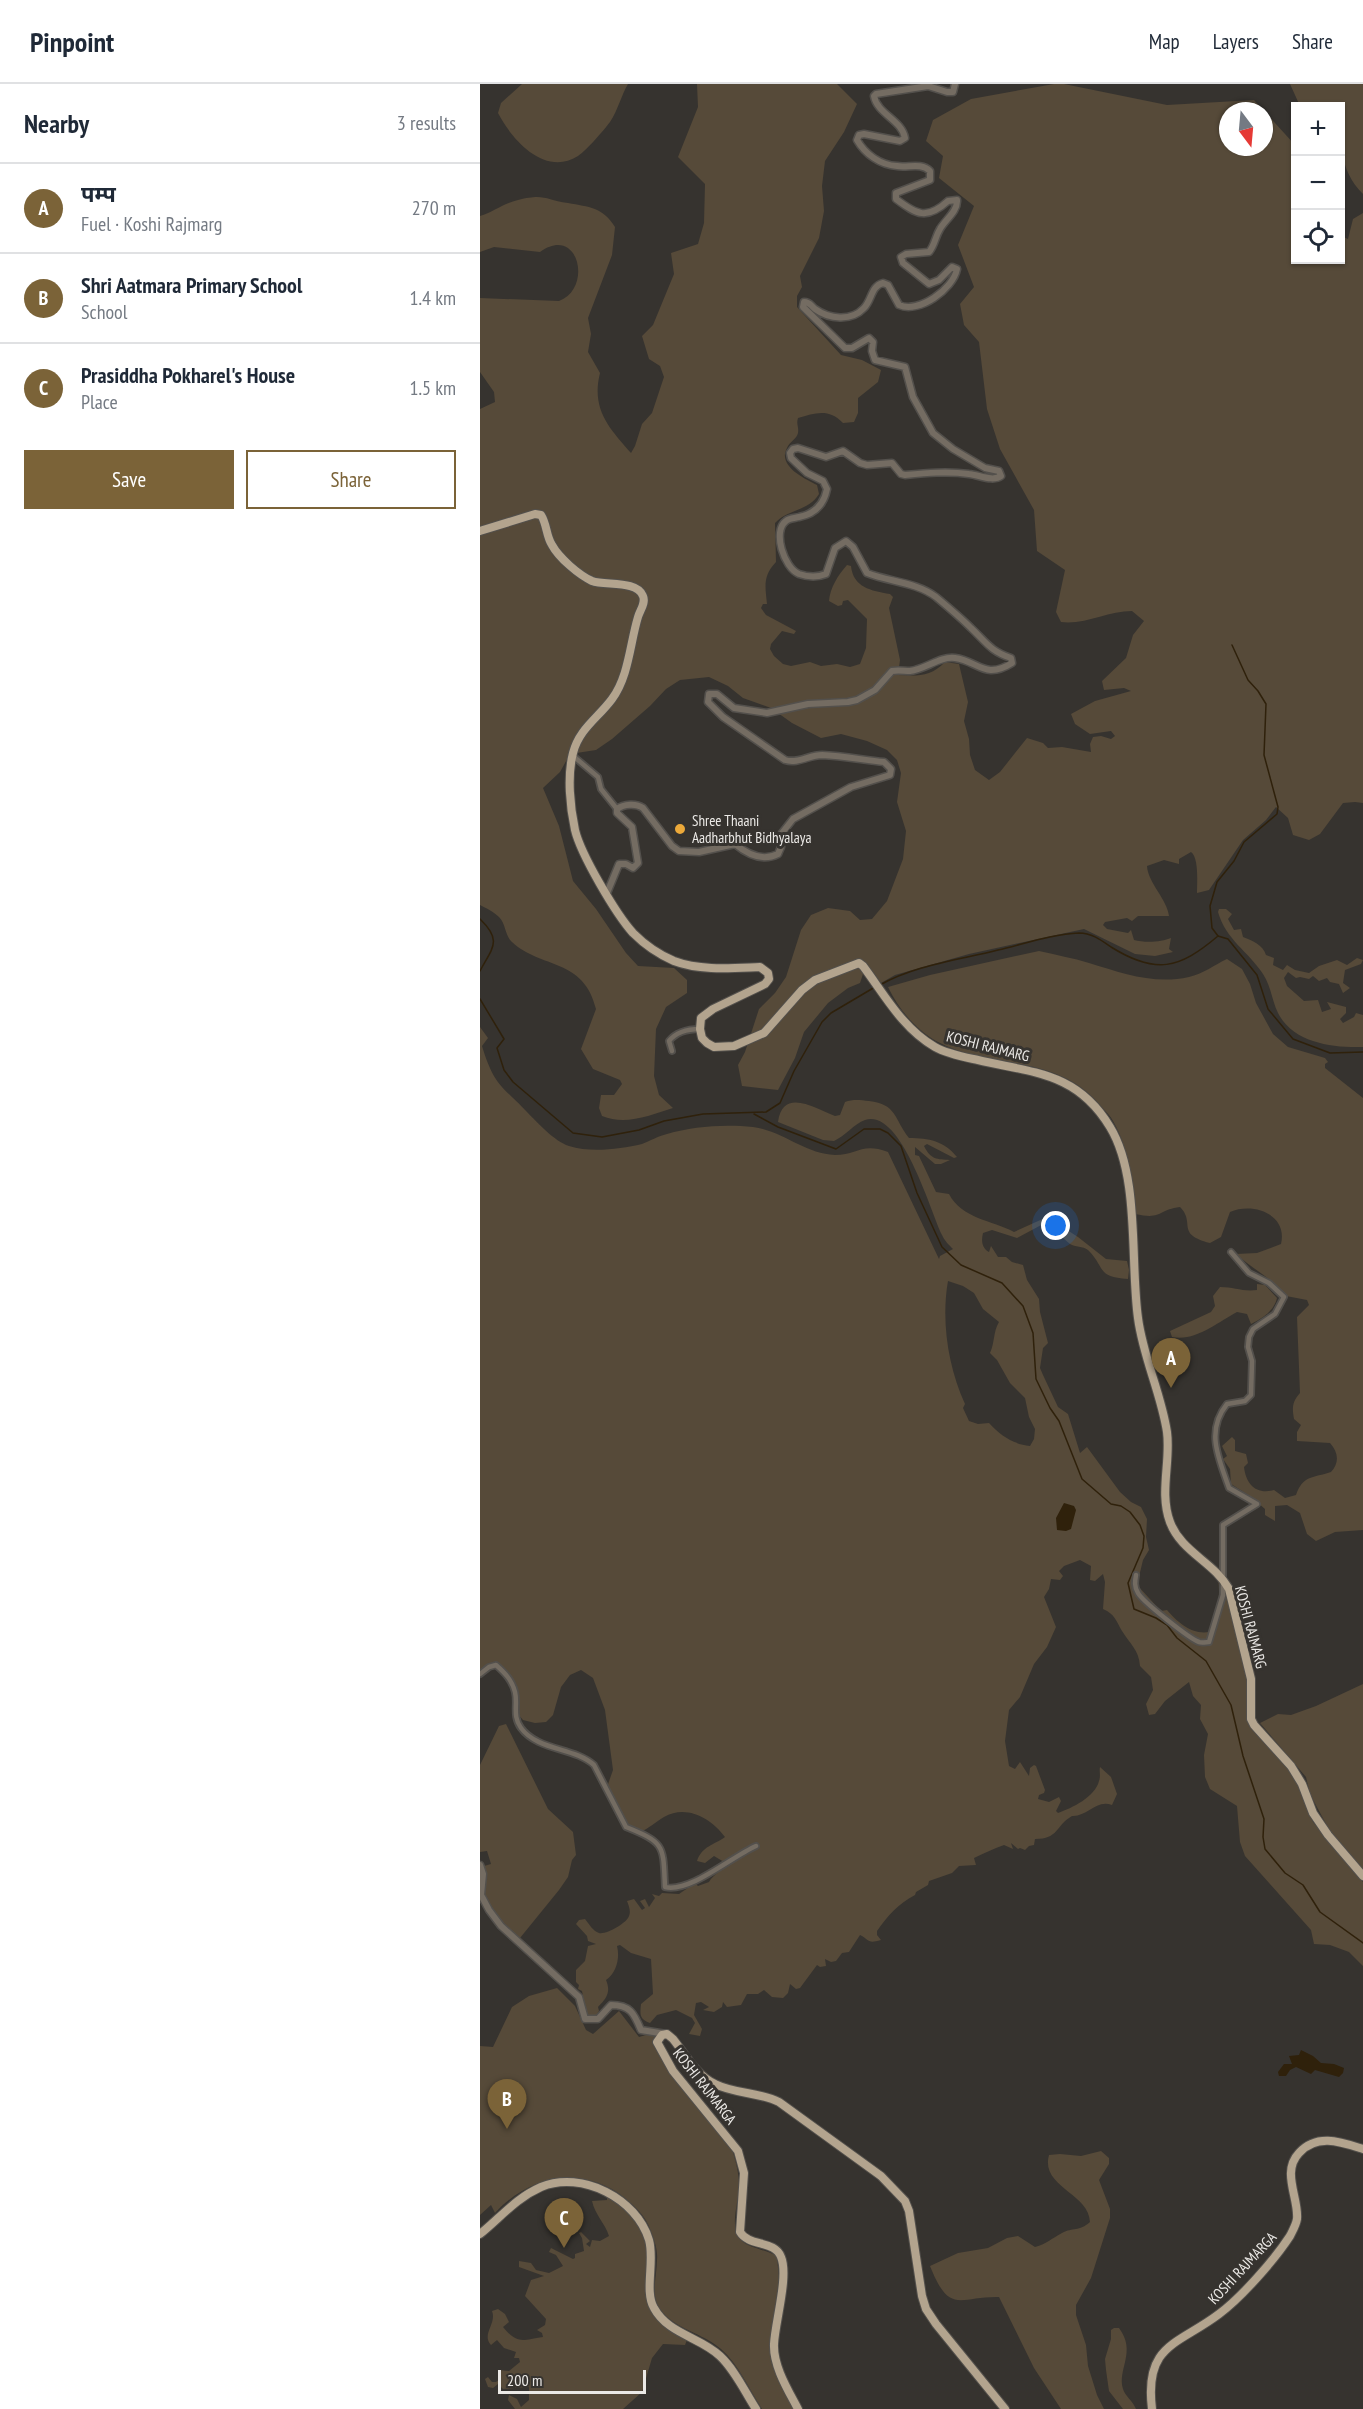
<!DOCTYPE html>
<html lang="en">
<head>
<meta charset="utf-8">
<style>
	:root { --surface:#fff; --page:#f6f6f7; --text:#1f2937; --muted:#747a83; --line:#e0e1e3; --accent:#7b6338 }
	body { margin:0; font-family:"PT Sans Narrow","Noto Sans Devanagari",sans-serif; background:var(--page); color:var(--text) }
	.controls { position:absolute; right:18px; top:18px; display:grid; overflow:hidden; border-radius:0px; box-shadow:0 2px 4px #0004 }
	.controls button { width:54px; height:54px; display:grid; place-items:center; padding:0; border:0; border-bottom:2px solid var(--line); background:var(--surface); color:var(--text); font:30px sans-serif }
	.compass { position:absolute; left:739px; top:18px; width:54px; height:54px; border-radius:50%; background:var(--surface); box-shadow:0 2px 4px #0004; rotate:164deg }
	.scale { position:absolute; left:18px; bottom:15px; width:148px; box-sizing:border-box; padding-left:6px; border:3px solid #ebe9e6; border-top:0; font-size:16px; line-height:21px; white-space:nowrap; color:#ebe9e6; -webkit-text-stroke:4px #36332f; paint-order:stroke }
	.you { position:absolute; left:576px; top:1142px; width:21px; height:21px; margin:-15px; border:4px solid #fff; border-radius:50%; background:#1a73e8; box-shadow:0 0 0 9px #1a73e833 }
	.badge { display:grid; place-items:center; width:39px; height:39px; border-radius:50%; background:var(--accent); color:#fff; font-size:20px; font-weight:700 }
	.pin { position:absolute; translate:-50% -50px; filter:drop-shadow(0 2px 3px #0008) }
	.pin::after { content:''; position:absolute; top:32px; width:21px; height:18px; background:inherit; clip-path:polygon(0 0,100% 0,50% 100%) }
	.list { margin:0; padding:0; list-style:none }
	h2 { display:flex; justify-content:space-between; align-items:center; height:78px; margin:0; padding:0 24px; font-size:26px }
	h2 small { font-size:20px; font-weight:400; color:var(--muted) }
	.list li { display:grid; grid-template-columns:39px 1fr auto; gap:18px; align-items:center; box-sizing:border-box; height:90px; padding:0 24px; border-top:2px solid var(--line) }
	.list b { display:block; font-size:22px; white-space:nowrap }
	.list p { margin:0; font-size:20px; white-space:nowrap; color:var(--muted) }
	.list em { font-size:20px; font-style:normal; color:var(--muted) }
	.actions { display:flex; gap:12px; padding:18px 24px }
	.actions a { flex:1; padding:14px 0; border:2px solid var(--accent); border-radius:0px; text-align:center; font-size:21px; color:var(--accent) }
	.actions .main { background:var(--accent); color:#fff }
	.icon { flex:none; width:33px; height:33px; fill:none; stroke:currentColor; stroke-width:2; stroke-linecap:round; stroke-linejoin:round }
	.map { position:relative; flex:none; width:883px; height:2325px; overflow:hidden }
	header { display:flex; align-items:center; gap:36px; box-sizing:border-box; height:84px; padding:0 30px; background:var(--surface); border-bottom:2px solid var(--line) }
	header strong { font-size:28px }
	nav { display:flex; gap:33px; margin-inline-start:auto; font-size:21px }
	main { display:flex }
	aside { flex:1; background:var(--surface) }
	.map>svg:first-child { display:block }
	.green { fill:#564a39; fill-rule:evenodd }
	.water { fill:#2f210b }
	.lines { fill:none; stroke-linecap:round; stroke-linejoin:round }
	.stream { stroke:#2f210b; stroke-width:1.5 }
	.minor-casing { stroke:#53504c; stroke-width:8 }
	.tertiary-casing { stroke:#53504c; stroke-width:9 }
	.primary-casing { stroke:#53504c; stroke-width:10 }
	.minor { stroke:#746c62; stroke-width:4.5 }
	.tertiary { stroke:#746c62; stroke-width:6 }
	.primary { stroke:#b3a48e; stroke-width:8 }
	.poi-dot { fill:#eca93a; stroke:#36332f; stroke-width:2 }
	.labels { text-anchor:middle; dominant-baseline:central; stroke-width:6; stroke-linejoin:round; paint-order:stroke }
	.poi-label { font-size:15px; fill:#ebe9e6; stroke:#36332f; text-anchor:start }
	.street-label { font-size:15px; fill:#ebe9e6; stroke:#36332f }
</style>
</head>
<body>
<header>
<strong>Pinpoint</strong>
<nav><a>Map</a><a>Layers</a><a>Share</a></nav>
</header>
<main>
<aside>
<h2>Nearby<small>3 results</small></h2>
<ul class="list">
<li><span class="badge">A</span><div><b>पम्प</b><p>Fuel · Koshi Rajmarg</p></div><em>270 m</em></li>
<li><span class="badge">B</span><div><b>Shri Aatmara Primary School</b><p>School</p></div><em>1.4 km</em></li>
<li><span class="badge">C</span><div><b>Prasiddha Pokharel's House</b><p>Place</p></div><em>1.5 km</em></li>
</ul>
<div class="actions"><a class="main">Save</a><a>Share</a></div>
</aside>
<div class="map">
<svg width="883" height="2325" viewBox="0 0 883 2325">
	<rect width="100%" height="100%" fill="#36332f"/>
	<g class="green">
		<path d="M42,0H148C141,12 138,26 130,38C123,47 108,65 98,72C65,93 32,56 18,29L21,19Z"/>
		<path d="M217,0H357L377,20L364,48L345,77L342,102L344,127L339,154L320,192L322,203L317,212V223L361,271L382,276L401,286L398,298L378,314V329L374,338L363,339C349,324 335,329 318,334C316,340 319,343 318,349C317,355 309,358 307,364C297,382 325,395 337,401L339,410C329,427 308,425 295,439L296,478C283,492 285,501 287,520H283L281,524L286,531L316,547L314,550L302,547L291,560L290,565L294,572L303,580L311,582L330,578L341,582L357,580L370,583L380,580L386,564L387,535L368,516L363,517L362,521L358,522L349,517C350,504 358,491 367,481L371,482C373,503 391,507 410,510L413,513L409,524L420,576L418,591C437,592 451,593 465,578L479,580L488,618L484,637L489,655L490,671L495,686L509,696L520,688L547,654L563,659L568,664L582,663L611,668L610,660L613,653L621,652L631,655L635,652L631,647L610,650L595,640L591,630L615,617L651,607L644,604L624,606L622,597L646,574L653,551L664,537L652,527C628,527 605,541 581,538L576,528L585,486L557,467L554,426L520,365L507,325L499,258L484,241L480,220L494,203L478,161L494,122L459,94L463,72L446,57L453,36L491,15L574,0H584L687,21L774,16L815,61L816,176H860L861,152L868,155L873,135L883,129V719L875,718L863,719L840,750L829,756L813,751L808,734L796,723L786,736L763,756L729,806L717,809C717,798 719,774 711,768L699,775V780L684,776L667,782C668,799 687,815 689,832H658L652,837L647,834L625,838L623,841L627,845L648,849L651,846L654,856C665,859 682,858 691,854L689,865L693,868L675,872L655,870L604,845L489,870L415,891L401,899L390,884L383,890L380,899L368,904L348,919L324,948L315,974L298,1006L262,1002L258,981L265,968L279,925L295,909L306,893L321,846L331,831L348,824L370,827L380,836L392,835L407,817L423,775L426,747L417,718L421,689L417,676L407,666L387,657L361,650L341,654L312,639L291,624L263,614L248,602L229,593L200,596L186,605L170,622L132,655L116,666L90,670L80,688L63,704L79,742L93,797L116,825L146,869L158,882L194,884L207,896V909L186,923L176,945L174,992L179,1011L193,1024C170,1031 146,1042 122,1032L119,1024L121,1011H134L142,1000L140,996L113,985L101,965L116,925C104,874 61,885 32,858C25,852 26,840 19,833C14,828 6,824 0,821V325L15,318L14,308L0,288V214L79,217C113,205 99,140 60,168L14,163L0,168V132C13,128 24,119 38,116C65,109 65,116 88,119C109,123 123,123 135,143L132,171L108,234L111,250L108,268L120,289C111,325 129,344 151,369L155,362L162,340L172,329L184,293L180,282L169,275L162,252L173,241L194,190L191,169L218,160L224,139L225,100L198,73L218,23ZM748,27H784V63H748Z"/>
		<path d="M810,0H883V110C858,85 860,55 860,22H820Z"/>
		<path d="M739,825H746L752,830L748,835L754,846L761,845L763,853C773,857 783,861 786,871L794,874L793,881L803,886L807,881L815,886L829,889L839,882L857,876L867,881L877,874L883,876L881,880L865,886L863,899L870,904L863,909L859,900L850,898L847,894L839,897L833,892L829,895L820,893L816,894L808,888L804,894L807,902L824,917L838,916L842,928L851,925L847,918L866,923V929L860,935L863,939L874,933L876,929L883,931V963C853,964 813,959 798,929C792,917 791,902 783,890C768,867 746,856 738,828Z"/>
		<path d="M559,867C576,871 593,874 609,879C642,889 674,901 709,893C723,890 734,881 747,875L762,885L770,900L776,919L793,950L808,963L845,974L848,978L845,980V984L883,1014V1446L855,1448L836,1457L827,1450L820,1429L807,1421L795,1422V1437L785,1431V1425L770,1412L751,1400L750,1385L743,1375L747,1372L742,1362L752,1353L755,1356V1367L766,1370L768,1379L764,1383C766,1401 777,1411 794,1406L805,1414L816,1411C823,1391 833,1394 851,1388C860,1378 858,1368 850,1359L817,1357V1348L821,1341L814,1335C812,1324 812,1318 820,1309L817,1233L829,1221L827,1216L806,1212C794,1195 772,1185 756,1170L777,1169L801,1160C808,1130 773,1118 750,1128L741,1153L730,1159C695,1150 716,1139 700,1123C677,1126 683,1136 655,1130C650,1098 650,1066 633,1037C630,1031 623,1025 619,1020C575,969 509,986 456,957C435,945 418,924 408,903L450,891Z"/>
		<path d="M0,943L8,954L2,962C14,1001 20,1000 47,1028C58,1039 74,1057 89,1062C111,1069 140,1065 162,1060C170,1057 178,1052 187,1050C213,1042 246,1040 273,1043C303,1047 325,1070 355,1071C377,1071 382,1058 408,1068L459,1175L460,1172L473,1165C469,1161 464,1156 462,1151C450,1126 421,1024 385,1036C374,1040 365,1052 354,1057L343,1056L298,1038C303,1002 337,1026 355,1032L360,1031L365,1018C373,1015 380,1016 389,1017C417,1020 414,1035 429,1054C449,1054 464,1057 477,1073L474,1074L447,1060L444,1062C451,1076 457,1075 470,1076L461,1080H455L435,1063V1071L439,1072L456,1108L469,1110C482,1135 512,1136 534,1148L567,1133L598,1153L626,1175L647,1177L649,1186L648,1195C616,1193 626,1184 608,1166C603,1162 595,1163 590,1160C581,1153 576,1144 565,1139L537,1154L512,1146L503,1149C501,1157 502,1164 509,1168L511,1162L518,1173H526L532,1178L543,1181L547,1196L559,1215L560,1228L568,1259L563,1264L560,1284L563,1291L578,1323L588,1330L600,1369L607,1363L640,1408L651,1418L661,1423L667,1435L666,1453L669,1466L663,1476L657,1501L681,1527L687,1526C697,1538 712,1551 729,1548C737,1531 741,1514 738,1495L751,1515L768,1590L767,1630L773,1646L781,1652L815,1691L833,1738L883,1798V1882L869,1868L850,1861L834,1860L831,1846L765,1772L760,1758L757,1722L730,1705L725,1693L724,1671L728,1650L720,1635L721,1621L713,1612L709,1598L685,1617L675,1630L669,1631L666,1620L673,1606L671,1593L660,1582C659,1566 650,1560 642,1547C636,1537 635,1530 623,1525L625,1498L623,1490L615,1497L610,1496L611,1482L600,1476L584,1482L579,1487L583,1492L580,1496L571,1495L569,1505L564,1513L576,1543L567,1563L554,1580L540,1613L529,1626L525,1657L529,1682L535,1685L540,1678L549,1692L550,1684L554,1681L556,1682L565,1706L564,1709L559,1711L558,1715L569,1718L579,1713L581,1717L576,1727L578,1729C592,1724 615,1713 619,1697C621,1692 619,1687 620,1683L631,1693L637,1710L632,1721C616,1715 607,1733 592,1732C575,1742 579,1755 555,1755L554,1761L549,1762L545,1766L540,1764L538,1765L531,1759L533,1765L524,1761C513,1765 504,1769 494,1774L496,1781L479,1782L472,1789L449,1797L448,1801L436,1808L435,1811C418,1820 408,1831 397,1847V1851L401,1856C387,1860 390,1856 380,1851L369,1868L362,1869L356,1877L351,1878L345,1875L346,1882L340,1883L337,1881L320,1904L316,1905L310,1900L308,1909L303,1914L292,1913L284,1906L278,1910H267L261,1921L247,1923L243,1918L242,1923L234,1928L223,1926L229,1923L221,1918L216,1919L214,1931L222,1945L220,1952L209,1950L215,1939L212,1934L196,1926L177,1931L170,1939C159,1935 160,1930 161,1920L173,1910L171,1875L151,1869L140,1861L137,1862C140,1873 137,1889 126,1896C131,1908 127,1914 118,1923L119,1927L115,1933H107L102,1907L98,1905L99,1901L96,1898V1886L105,1877L108,1862L116,1860L108,1857L107,1852L96,1840L99,1836L105,1835C109,1840 113,1847 119,1849C126,1851 147,1839 149,1832C151,1828 149,1822 147,1817L154,1815L162,1826L165,1824L160,1817L165,1815L169,1823L175,1814L172,1810L179,1812L182,1809L199,1810L215,1799L218,1802L229,1798C233,1790 243,1788 244,1778L234,1772L225,1779L217,1777C222,1762 234,1761 245,1753C231,1734 206,1720 184,1733C175,1738 170,1744 160,1748L149,1743L127,1703L133,1686L125,1626L113,1594L101,1586L90,1591L81,1603L73,1631L66,1638L55,1639L43,1636L37,1629L34,1608L19,1581L10,1580L0,1587ZM468,1197L483,1202L494,1209L503,1225L519,1238C513,1248 515,1258 510,1269L517,1276L530,1299L545,1314L549,1333L555,1345L554,1355L550,1362C533,1360 521,1352 509,1339L498,1340L489,1337L483,1324L485,1320C468,1283 461,1237 468,1197Z"/>
		<path d="M777,1200L785,1201L797,1214C794,1227 782,1235 771,1240L767,1230L757,1228C738,1238 715,1258 692,1253L690,1247L731,1228L735,1222L733,1212L740,1203C754,1203 763,1208 777,1206Z"/>
		<path d="M883,1600V1788L867,1766L853,1753L830,1710L826,1693L780,1639L798,1630L811,1631L836,1622Z"/>
		<path d="M26,1640L68,1725L93,1748L96,1771L92,1776L88,1793L79,1806L40,1854L25,1843L3,1811L4,1782L11,1780L7,1767L0,1768V1681L19,1642Z"/>
		<path d="M77,1904L95,1922L106,1946L113,1950L139,1927L159,1953L176,1948L175,1960L252,2065C256,2078 259,2089 259,2102C259,2120 248,2143 262,2157C269,2164 287,2166 297,2172L299,2195L290,2261L315,2325H282C269,2305 259,2281 241,2265C223,2249 194,2245 180,2225C170,2211 177,2192 177,2176C178,2166 174,2155 170,2145C165,2131 156,2124 145,2114C104,2081 49,2091 15,2129L11,2121L0,2131V1962L13,1963L32,1923L49,1912Z"/>
		<path d="M621,2067L629,2074V2080L619,2096L630,2125V2134L611,2194L596,2221V2231L606,2261L608,2282L617,2311L624,2325H581L554,2284L519,2213C479,2212 470,2232 450,2182L478,2169L508,2164L527,2154L538,2152L555,2163C567,2160 572,2154 582,2149C593,2143 599,2148 610,2138C609,2109 560,2103 569,2071L580,2070L601,2072Z"/>
		<path d="M127,2112L132,2113L156,2134L169,2163L168,2209L188,2243L207,2256L205,2261L183,2260L172,2274L162,2308L143,2325H35L28,2316L29,2311L37,2315L41,2323L49,2316V2303L23,2305L18,2300L13,2304L8,2303L5,2295L8,2293L12,2298H16L21,2294L18,2286L29,2287L40,2278L39,2274H34L36,2268L24,2264L17,2256L11,2261C1,2250 17,2240 12,2227L18,2225L25,2230L29,2238L23,2243C38,2261 42,2256 63,2253L62,2249L57,2246L65,2241L66,2235L45,2212L51,2196L64,2192L39,2183V2177L51,2179L56,2186L69,2189L83,2182L76,2171L69,2168L71,2164L93,2175L95,2174V2170L104,2167L102,2154L99,2149L101,2148L110,2157L106,2160L110,2163L112,2156L120,2157L129,2152C125,2139 115,2131 112,2117L127,2116Z"/>
		<path d="M634,2244H639C657,2268 637,2285 643,2305C645,2312 653,2317 656,2325H643L629,2307L626,2286L625,2275L631,2255V2246Z"/>
	</g>
	<g class="water">
		<path d="M584,1419L594,1422L596,1426L591,1445L586,1447L577,1446L576,1434Z"/>
		<path d="M821,1966L833,1972L841,1979L854,1980L864,1984L863,1989L859,1993L835,1986L831,1990L816,1983L810,1986L806,1992H799L798,1988L804,1980H812L809,1972L819,1971Z"/>
	</g>
	<g class="lines">
		<g class="stream">
			<path d="M752,561L768,596L778,607L786,620L784,671L798,723L797,730L764,758L754,777L737,798L730,822L732,844L738,852L748,855L777,891L788,925L813,955L850,969L883,968"/>
			<path d="M0,835C23,857 12,864 0,887"/>
			<path d="M400,901C435,881 479,876 518,866C544,860 572,850 599,849C612,849 621,856 631,863C676,891 699,885 738,852"/>
			<path d="M0,915L24,955L17,964L24,986L33,998L93,1049L122,1053L159,1046L184,1037L223,1030L286,1028L300,1019L314,987L342,938L351,929L395,903"/>
			<path d="M274,1030L298,1043L356,1065L384,1045H400L408,1049L421,1062L437,1109L462,1163L481,1181L522,1199L543,1222L553,1249L556,1295L570,1324L579,1337L602,1395L631,1420L641,1422L650,1428L660,1441L664,1452L663,1464L648,1499L654,1525L676,1534L687,1541L697,1554L726,1577L751,1621L763,1672L784,1735L783,1753L785,1765L805,1789L823,1801L840,1828L883,1859"/>
		</g>
		<g class="minor-casing">
			<g id="minor">
				<path d="M92,671L118,693L121,705L137,725"/>
				<path d="M192,967L189,957C197,947 208,945 220,945"/>
				<path d="M656,1491C655,1497 654,1503 658,1509C663,1518 710,1555 719,1558C721,1559 727,1558 729,1558L743,1511V1441L777,1420L749,1404C739,1375 725,1347 747,1320L765,1317L771,1311L772,1277L768,1263L769,1253L773,1245L795,1230L804,1213L789,1199L769,1189L751,1168"/>
				<path d="M0,1590L9,1583L16,1581C25,1589 32,1596 35,1608C38,1620 32,1632 41,1644C58,1667 94,1663 114,1681L146,1743C186,1759 183,1762 185,1803C210,1809 251,1773 276,1762"/>
			</g>
		</g>
		<g class="tertiary-casing">
			<g id="tertiary">
				<path d="M127,809L139,780H146L153,784L158,779L152,743L137,729V725C144,720 156,719 163,724L192,762L199,767L219,768L255,760C267,770 282,778 298,770L301,763L302,749L313,735L371,703L410,691L411,685L404,678C384,676 363,672 342,671C329,671 318,680 305,676L243,633L228,618L229,610H237L254,624L287,629L328,620L368,618L377,616L395,606L412,587C418,586 424,587 430,587C446,585 460,572 475,574C498,577 505,596 532,579L531,574C510,567 506,558 491,544C481,534 468,523 456,513C436,498 410,498 387,489L373,463L366,457L355,464L346,490C336,494 328,493 319,490C304,484 292,447 306,437C309,434 315,434 319,433C335,430 344,420 347,405L343,397L327,389L311,374L310,369L313,365L318,364L346,373L363,367L380,379L387,381L412,379L421,390L425,391C446,389 468,387 489,390C499,391 513,398 521,392L519,387L505,384L473,365L453,349L433,313L425,283L395,276L392,267L393,258L389,254L372,264H365L323,223L324,218C330,218 330,221 335,225C349,235 371,238 384,224C392,216 391,202 403,199L408,201L419,221C439,230 473,205 477,185L472,183L459,196L449,200L423,179L421,173L426,170L449,168C455,161 455,153 460,145C465,136 478,127 477,116L468,117C447,136 437,131 416,115V109L450,96V87C441,78 428,84 417,82C400,81 385,70 377,56L379,51L384,50L420,57L425,54C422,36 397,30 394,12L396,10L448,2L467,8H473L475,0"/>
				<path d="M0,1781L3,1790L1,1811L9,1826L21,1842L99,1913L105,1935H118L131,1921C150,1921 154,1929 161,1946L186,1950"/>
			</g>
		</g>
		<g class="primary-casing">
			<g id="primary">
				<path d="M0,447L55,430L61,431C67,440 66,452 72,461C79,474 99,491 112,497C125,502 157,496 163,512C166,519 160,526 158,533C150,559 149,592 132,615C118,634 99,645 93,669C87,692 90,723 95,746C101,771 136,830 153,849C164,860 180,871 194,877C220,887 253,884 280,883L288,889L289,895L285,900L233,925L221,934L220,945L222,954L227,959L234,963L254,962L284,949L322,906L335,896L379,879L383,882C404,910 423,945 455,963C467,970 484,973 498,976C553,989 597,988 630,1043C660,1092 650,1177 658,1234C663,1273 681,1309 687,1348C691,1377 679,1409 690,1438C701,1468 734,1478 749,1505L771,1595V1635L774,1641L811,1682L822,1700L833,1729L848,1751L883,1792"/>
				<path d="M0,2150C21,2133 36,2114 61,2103C102,2086 157,2115 169,2156C175,2177 164,2207 174,2224C188,2250 220,2253 240,2272C255,2286 265,2308 276,2325"/>
				<path d="M318,2325C308,2306 293,2282 294,2260C295,2238 309,2192 301,2173C295,2156 269,2163 260,2148L264,2089L258,2067L193,1987L177,1958L182,1951L187,1950L193,1955C205,1970 217,1992 235,2000C255,2010 279,2008 299,2018L401,2092L425,2117L429,2127L442,2212L446,2225L456,2240L525,2325"/>
				<path d="M672,2325C664,2260 698,2261 739,2230C762,2213 795,2175 810,2152C813,2146 816,2141 817,2135C819,2114 801,2088 819,2069C837,2049 861,2058 883,2065"/>
			</g>
		</g>
		<use href="#minor" class="minor"/>
		<use href="#tertiary" class="tertiary"/>
		<use href="#primary" class="primary"/>
	</g>
	<circle class="poi-dot" cx="200" cy="745" r="6"/>
	<g class="labels">
		<g class="poi-label">
			<text x="212" y="736">Shree Thaani<tspan x="212" dy="17">Aadharbhut Bidhyalaya</tspan></text>
		</g>
		<g class="street-label">
			<text transform="translate(508 962) rotate(14)">KOSHI RAJMARG</text>
			<text transform="translate(771 1543) rotate(75)">KOSHI RAJMARG</text>
			<text transform="translate(225 2002) rotate(52)">KOSHI RAJMARGA</text>
			<text transform="translate(762 2184) rotate(-47)">KOSHI RAJMARGA</text>
		</g>
	</g>
</svg>
<div class="controls">
<button>+</button>
<button>−</button>
<button><svg class="icon" aria-label="locate" viewBox="0 0 24 24"><circle cx="12" cy="12" r="6"/><path d="M12 2v4M12 18v4M2 12h4M18 12h4"/></svg></button>
</div>
<svg class="compass" viewBox="-18 -18 36 36"><path d="M0-13l5 13h-10z" fill="#e53935"/><path d="M0 13l5-13h-10z" fill="#747a83"/></svg>
<div class="scale">200 m</div>
<div class="you"></div>
<div class="pin badge" style="left:691px;top:1304px">A</div>
<div class="pin badge" style="left:27px;top:2045px">B</div>
<div class="pin badge" style="left:84px;top:2164px">C</div>
</div>
</main>
</body>
</html>
